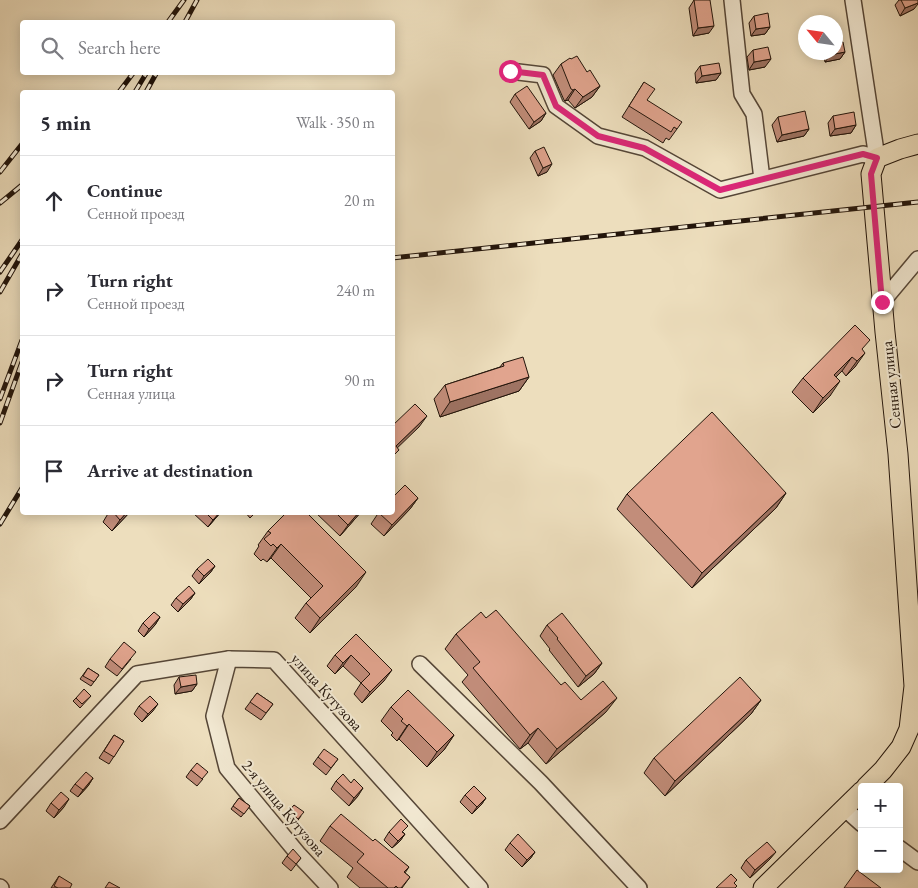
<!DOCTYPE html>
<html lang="en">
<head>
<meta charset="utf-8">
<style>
	:root { --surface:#fff; --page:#f2f2f3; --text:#2b2b33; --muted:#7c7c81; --line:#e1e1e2 }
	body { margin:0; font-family:"EB Garamond",serif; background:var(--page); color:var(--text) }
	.controls { position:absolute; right:15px; bottom:15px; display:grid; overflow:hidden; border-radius:5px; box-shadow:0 2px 12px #0003 }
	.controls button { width:45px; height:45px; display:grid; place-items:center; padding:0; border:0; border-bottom:1px solid var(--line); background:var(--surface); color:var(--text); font:25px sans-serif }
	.compass { position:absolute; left:798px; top:15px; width:45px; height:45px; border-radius:50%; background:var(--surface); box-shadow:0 2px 12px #0003; rotate:299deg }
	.stop { position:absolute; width:15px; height:15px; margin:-11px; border:4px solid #db2777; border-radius:50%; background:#fff }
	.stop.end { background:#db2777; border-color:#fff; box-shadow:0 1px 5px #0008 }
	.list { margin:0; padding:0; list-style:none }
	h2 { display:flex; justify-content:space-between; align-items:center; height:65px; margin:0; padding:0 20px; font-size:21px }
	h2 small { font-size:16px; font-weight:400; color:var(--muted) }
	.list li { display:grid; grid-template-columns:32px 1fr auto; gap:15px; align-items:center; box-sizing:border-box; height:90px; padding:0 20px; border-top:1px solid var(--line) }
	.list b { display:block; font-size:19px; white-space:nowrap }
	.list p { margin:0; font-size:16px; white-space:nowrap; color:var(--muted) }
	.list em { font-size:16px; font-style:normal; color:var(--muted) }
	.icon { flex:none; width:28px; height:28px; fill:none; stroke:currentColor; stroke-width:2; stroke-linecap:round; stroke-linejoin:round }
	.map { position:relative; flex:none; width:918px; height:888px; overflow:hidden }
	.search { position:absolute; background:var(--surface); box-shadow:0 2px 12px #0003; left:20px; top:20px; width:375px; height:55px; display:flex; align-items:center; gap:12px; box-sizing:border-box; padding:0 18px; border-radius:5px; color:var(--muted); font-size:19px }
	.panel { position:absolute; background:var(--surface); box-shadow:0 2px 12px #0003; left:20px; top:90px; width:375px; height:425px; border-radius:5px }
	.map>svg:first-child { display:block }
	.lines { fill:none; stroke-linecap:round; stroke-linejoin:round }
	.minor-casing { stroke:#554637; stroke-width:18 }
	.major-casing { stroke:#22140a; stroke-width:21 }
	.minor { stroke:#f3ead4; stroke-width:15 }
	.major { stroke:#eddebd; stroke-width:19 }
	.rail-casing { stroke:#22140a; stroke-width:5 }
	.rail { stroke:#f3ead4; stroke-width:3; stroke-dasharray:9; stroke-linecap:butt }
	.wall { fill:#c28d7a; stroke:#22140a }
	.shaded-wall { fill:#9e7363; stroke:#22140a }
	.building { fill:#e1a48e; stroke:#22140a }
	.route { stroke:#db2777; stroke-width:6 }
	.labels { text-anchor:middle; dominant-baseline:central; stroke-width:4; stroke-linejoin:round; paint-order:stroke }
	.street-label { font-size:16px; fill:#22140a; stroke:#f3ead4 }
</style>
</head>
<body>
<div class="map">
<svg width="918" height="888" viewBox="0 0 918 888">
	<rect width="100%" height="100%" fill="#eddebd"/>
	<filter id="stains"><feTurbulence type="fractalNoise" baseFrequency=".004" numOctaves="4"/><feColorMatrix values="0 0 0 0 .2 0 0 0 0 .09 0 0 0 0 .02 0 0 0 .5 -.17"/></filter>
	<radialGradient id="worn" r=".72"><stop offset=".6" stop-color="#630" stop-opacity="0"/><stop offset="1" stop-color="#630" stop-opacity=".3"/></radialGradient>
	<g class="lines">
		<g class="minor-casing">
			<g id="minor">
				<path d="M732,0L742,94L754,114L762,179"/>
				<path d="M510,71L543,75L556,106L598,136L645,148L720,190L863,154L877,158L853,0"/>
				<path d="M882,302L918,259"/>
				<path d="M229,659L214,716L227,768L299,855L330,888"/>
				<path d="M420,664L541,783L639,888"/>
				<path d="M844,808L862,824"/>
				<path d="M0,821L137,674L229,659L274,660L480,888"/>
				<path d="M899,848L918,862"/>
				<path d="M0,887L1,888"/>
			</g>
		</g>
		<g class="major-casing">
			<g id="major">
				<path d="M866,787L883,770L901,747L909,729L914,686L898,454L885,332L871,174L877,158L900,149L918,144"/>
				<path d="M763,888L862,791"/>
			</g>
		</g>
		<use href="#minor" class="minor"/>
		<use href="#major" class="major"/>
		<g class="rail-casing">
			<g id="rail">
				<path d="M168,22L184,0"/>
				<path d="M185,22L197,0"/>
				<path d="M119,92L134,72"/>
				<path d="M135,92L147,72"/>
				<path d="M146,92L157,72"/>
				<path d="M0,172L22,144"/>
				<path d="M0,203L22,185"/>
				<path d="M392,258L918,202"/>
				<path d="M0,272L22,240"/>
				<path d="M0,292L22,254"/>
				<path d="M0,399L22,340"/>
				<path d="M0,423L22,362"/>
				<path d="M0,524L22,488"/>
			</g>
		</g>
		<use href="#rail" class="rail"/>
	</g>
	<g class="wall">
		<path d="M694,0L709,33L693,36L689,8Z"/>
		<path d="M899,0H918L914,9L900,16L895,5Z"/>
		<path d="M754,16L770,27L765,34L751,36L749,23Z"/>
		<path d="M753,50L765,67L749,70L747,57Z"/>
		<path d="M823,52H845L840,59L825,62Z"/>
		<path d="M571,59L587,72L600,86L592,97L575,108L568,100L565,101L564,100L553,75L561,64Z"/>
		<path d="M700,66L721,73L716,80L696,83L695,73Z"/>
		<path d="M644,82L647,100L677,129L669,140L666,138L663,143L622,117Z"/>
		<path d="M515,94L546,113L541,121L529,129L510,102Z"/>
		<path d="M833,116L856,125L851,133L830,136L828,123Z"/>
		<path d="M778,117L809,129L804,136L777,142L772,125Z"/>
		<path d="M535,151L547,172L538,176L530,158Z"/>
		<path d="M863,351L855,367L846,376L842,371L836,377L830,396L813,413L792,392L803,378Z"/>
		<path d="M503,363L529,377L519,391L440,417L434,399L445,385L500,367Z"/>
		<path d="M786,493L776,508L692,588L617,509L627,494Z"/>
		<path d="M418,498L410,509L384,536L371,524L379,512Z"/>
		<path d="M109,512H130L112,531L103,522Z"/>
		<path d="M192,512H221L208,527Z"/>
		<path d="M245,512H256L250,518Z"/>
		<path d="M315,512H361L340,536Z"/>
		<path d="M268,531L356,587L310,633L295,618L306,603L311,598L271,558L267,562L263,559L261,561L254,554L259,546L258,545Z"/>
		<path d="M215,566L210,573L199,584L192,576L197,569Z"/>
		<path d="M195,593L190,600L178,612L171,605L176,598Z"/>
		<path d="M160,617L155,625L144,637L138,631L143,623Z"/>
		<path d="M486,618L561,685L581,700L606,712L546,764L528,743L520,749L462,682L468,675L445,649L456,634Z"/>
		<path d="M547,625L602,663L594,674L578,687L549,650L550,649L540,636Z"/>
		<path d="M356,634L384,681L362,703L354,694L361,683L343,666L335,674L327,666L335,655Z"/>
		<path d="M110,659H131L117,676L105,667Z"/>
		<path d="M88,668L99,675L91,686L80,679Z"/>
		<path d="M179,677L197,684L192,691L175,694L174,685Z"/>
		<path d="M257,693L273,704L261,720L245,709Z"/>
		<path d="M91,696L80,708L73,701L76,698Z"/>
		<path d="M761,700L751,714L665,796L644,773L654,758Z"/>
		<path d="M139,706L153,711L142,722L134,714Z"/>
		<path d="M391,707L454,735L444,750L427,767L399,739L397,741L391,735L393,733L381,721Z"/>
		<path d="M114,735L124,741L109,764L99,758Z"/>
		<path d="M318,757L338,759L326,775L313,764Z"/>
		<path d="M191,770L203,779L197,786L186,777Z"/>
		<path d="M93,778L88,786L78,797L70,791L75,784Z"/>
		<path d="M336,781L358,796L349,806L331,789Z"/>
		<path d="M465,795L486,798L481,805L472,814L460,802Z"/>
		<path d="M239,798L250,806L241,817L231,809Z"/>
		<path d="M51,803L64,807L54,818L46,811Z"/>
		<path d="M294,805L301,816L296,823L286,815Z"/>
		<path d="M330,826L373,841L409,867L405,873L410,877L402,888H360L347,877L353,868L320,841Z"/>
		<path d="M389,832H403L405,834L400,841L392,848L384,840Z"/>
		<path d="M510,843L535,852L530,859L522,867L505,850Z"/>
		<path d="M287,856L301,858L291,871L282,863Z"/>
		<path d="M770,859L750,878L741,868L746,860Z"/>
		<path d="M59,876L70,888H51Z"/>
	</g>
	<g class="shaded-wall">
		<path d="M918,3V4L914,9L900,16L905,8Z"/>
		<path d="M714,26L709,33L693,36L698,28Z"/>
		<path d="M770,27L765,34L751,36L756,29Z"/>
		<path d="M845,52L840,59L825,62L830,55Z"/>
		<path d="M771,59L765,67L749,70L754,62Z"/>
		<path d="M721,73L716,80L696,83L702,76Z"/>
		<path d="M600,86L592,97L575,108L583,97Z"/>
		<path d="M575,89L568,100L565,101L573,90Z"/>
		<path d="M546,113L541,121L529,129L534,122Z"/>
		<path d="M856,125L851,133L830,136L835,129Z"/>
		<path d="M809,129L804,136L777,142L782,135Z"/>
		<path d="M552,164L547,172L538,176L543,168Z"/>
		<path d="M865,353L855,367L846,376L857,361Z"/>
		<path d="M852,357L842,371L823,390L834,375Z"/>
		<path d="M529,377L519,391L440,417L450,402Z"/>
		<path d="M840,381L830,396L813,413L823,398Z"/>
		<path d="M427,416L419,427L392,453L396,446Z"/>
		<path d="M786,493L776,508L692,588L702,573Z"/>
		<path d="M418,498L410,509L384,536L392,525Z"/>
		<path d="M127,512H130L112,531L120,520Z"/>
		<path d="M220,512H221L208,527L213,520Z"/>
		<path d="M359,512H361L340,536L348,525Z"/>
		<path d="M281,544L271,558L267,562L277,548Z"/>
		<path d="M215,566L210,573L199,584L204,576Z"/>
		<path d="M366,572L356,587L310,633L320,618Z"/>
		<path d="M195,593L190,600L178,612L183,604Z"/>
		<path d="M160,617L155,625L144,637L149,629Z"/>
		<path d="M351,655L343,666L335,674L343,663Z"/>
		<path d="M602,663L594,674L578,687L586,676Z"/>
		<path d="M392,670L384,681L362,703L370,692Z"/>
		<path d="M197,684L192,691L175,694L181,687Z"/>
		<path d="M617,698L606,712L546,764L557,749Z"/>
		<path d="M761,700L751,714L665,796L675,781Z"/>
		<path d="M158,704L153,711L142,722L148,714Z"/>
		<path d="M409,724L399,739L397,741L407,726Z"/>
		<path d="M538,728L528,743L520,749L530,735Z"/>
		<path d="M454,735L444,750L427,767L437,752Z"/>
		<path d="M93,778L88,786L78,797L83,790Z"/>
		<path d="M363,788L358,796L349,806L354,798Z"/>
		<path d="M486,798L481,805L472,814L477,807Z"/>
		<path d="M69,799L64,807L54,818L59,810Z"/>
		<path d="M405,834L400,841L392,848L398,841Z"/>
		<path d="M535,852L530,859L522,867L527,860Z"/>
		<path d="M776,852L770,859L750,878L755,870Z"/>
	</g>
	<g class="building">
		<path d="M694,0H710L714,26L698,28Z"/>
		<path d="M901,0H918V3L905,8Z"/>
		<path d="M768,13L770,27L756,29L754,16Z"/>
		<path d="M843,42L845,52L830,55V52H836V44Z"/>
		<path d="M768,47L771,59L754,62L753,50Z"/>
		<path d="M577,56L587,72L590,70L600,86L583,97L575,89L573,90L571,89L561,64L570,58L571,59Z"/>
		<path d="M719,63L721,73L702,76L700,66Z"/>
		<path d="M644,82L655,89L647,100L682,122L677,129L674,127L671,132L629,106Z"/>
		<path d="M527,86L546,113L534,122L515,94Z"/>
		<path d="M805,111L809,129L782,135L778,117Z"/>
		<path d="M854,112L856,125L835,129L833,116Z"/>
		<path d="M544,147L552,164L543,168L535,151Z"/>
		<path d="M855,325L870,340L862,349L865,353L857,361L852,357L834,375L840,381L823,398L803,378Z"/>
		<path d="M523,357L529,377L450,402L445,385L504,366L503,363Z"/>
		<path d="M415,404L427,416L396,446L399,450L393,456L392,426Z"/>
		<path d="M712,412L786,493L702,573L627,494Z"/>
		<path d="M405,485L418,498L392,525L379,513L392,512V498Z"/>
		<path d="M113,512H127L120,520Z"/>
		<path d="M205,512H220L213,520Z"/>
		<path d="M287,512H306L366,572L320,618L306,603L323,586L281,544L277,548L273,544L271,546L264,539L271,533L268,531Z"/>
		<path d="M335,512H359L348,525Z"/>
		<path d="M208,559L215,566L204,576L197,569Z"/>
		<path d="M189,586L195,593L183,604L176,598Z"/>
		<path d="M496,610L561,685L565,682L581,700L603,681L617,698L557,749L538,728L530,735L473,668L480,662L456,634L481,612L486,618Z"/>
		<path d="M154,612L160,617L149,629L143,623Z"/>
		<path d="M562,613L602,663L586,676L557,639L558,638L547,625Z"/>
		<path d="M356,634L392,670L370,692L361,683L370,674L351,655L343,663L335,655Z"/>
		<path d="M124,642L136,652L122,669L110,659Z"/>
		<path d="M88,668L99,675L94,682L83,676Z"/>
		<path d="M196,675L197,684L181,687L179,677Z"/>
		<path d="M740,677L761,700L675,781L654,758Z"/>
		<path d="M84,689L91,696L82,704L76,698Z"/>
		<path d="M408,690L454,735L437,752L409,724L407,726L401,721L403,719L391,707Z"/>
		<path d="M257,693L273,704L266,713L250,702Z"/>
		<path d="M150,696L158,704L148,714L139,706Z"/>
		<path d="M114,735L124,741L114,757L104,751Z"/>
		<path d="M324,749L338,759L331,768L318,757Z"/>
		<path d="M197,763L208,772L202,779L191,770Z"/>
		<path d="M86,772L93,778L83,790L75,784Z"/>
		<path d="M343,774L351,783L354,779L363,788L354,798L336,781Z"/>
		<path d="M474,786L486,798L477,807L465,795Z"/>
		<path d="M61,792L69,799L59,810L51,803Z"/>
		<path d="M239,798L250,806L244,814L233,806Z"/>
		<path d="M294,805L304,812L298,819L289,811Z"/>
		<path d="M341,814L373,841L375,839L409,867L404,872L410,877L401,888H398L396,886L394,888H388L357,862L364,854L330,826Z"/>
		<path d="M401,819L408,826L402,832L405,834L398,841L389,832Z"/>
		<path d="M518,834L535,852L527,860L510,843Z"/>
		<path d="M767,842L776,852L755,870L746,860Z"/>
		<path d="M293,849L301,858L296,864L287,856Z"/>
		<path d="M857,870L881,888H844Z"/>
		<path d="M731,874L737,880L734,883L737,886L735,888H716Z"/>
		<path d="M59,876L72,884L70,888H58L54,886Z"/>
		<path d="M109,882L120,888H105Z"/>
	</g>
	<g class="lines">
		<path class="route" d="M510,71L543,75L556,106L598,136L644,148L720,190L863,154L877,158L871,174L882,302"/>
	</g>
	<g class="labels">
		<g class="street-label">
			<text transform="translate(891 385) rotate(-96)">Сенная улица</text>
			<text transform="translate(327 692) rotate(48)">улица Кутузова</text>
			<text transform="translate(284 808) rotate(50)">2-я улица Кутузова</text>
		</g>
	</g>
	<rect width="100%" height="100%" filter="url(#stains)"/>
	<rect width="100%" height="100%" fill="url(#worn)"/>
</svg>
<div class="controls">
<button>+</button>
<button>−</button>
</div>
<svg class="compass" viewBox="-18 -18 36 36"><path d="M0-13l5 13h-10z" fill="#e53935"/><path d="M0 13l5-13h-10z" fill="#7c7c81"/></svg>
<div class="stop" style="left:510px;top:71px"></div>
<div class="stop end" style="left:882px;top:302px"></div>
<div class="search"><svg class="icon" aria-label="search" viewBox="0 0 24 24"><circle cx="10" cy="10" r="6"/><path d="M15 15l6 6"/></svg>Search here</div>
<section class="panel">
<h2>5 min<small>Walk · 350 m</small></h2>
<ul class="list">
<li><svg class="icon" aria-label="ahead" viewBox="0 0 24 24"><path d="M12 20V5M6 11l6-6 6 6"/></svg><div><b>Continue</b><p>Сенной проезд</p></div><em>20 m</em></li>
<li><svg class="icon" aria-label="right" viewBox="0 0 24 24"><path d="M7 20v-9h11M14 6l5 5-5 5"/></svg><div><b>Turn right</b><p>Сенной проезд</p></div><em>240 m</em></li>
<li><svg class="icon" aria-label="right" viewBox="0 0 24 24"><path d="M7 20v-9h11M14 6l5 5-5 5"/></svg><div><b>Turn right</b><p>Сенная улица</p></div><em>90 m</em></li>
<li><svg class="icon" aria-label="arrive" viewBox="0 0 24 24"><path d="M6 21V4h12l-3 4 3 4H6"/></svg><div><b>Arrive at destination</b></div></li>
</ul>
</section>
</div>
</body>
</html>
